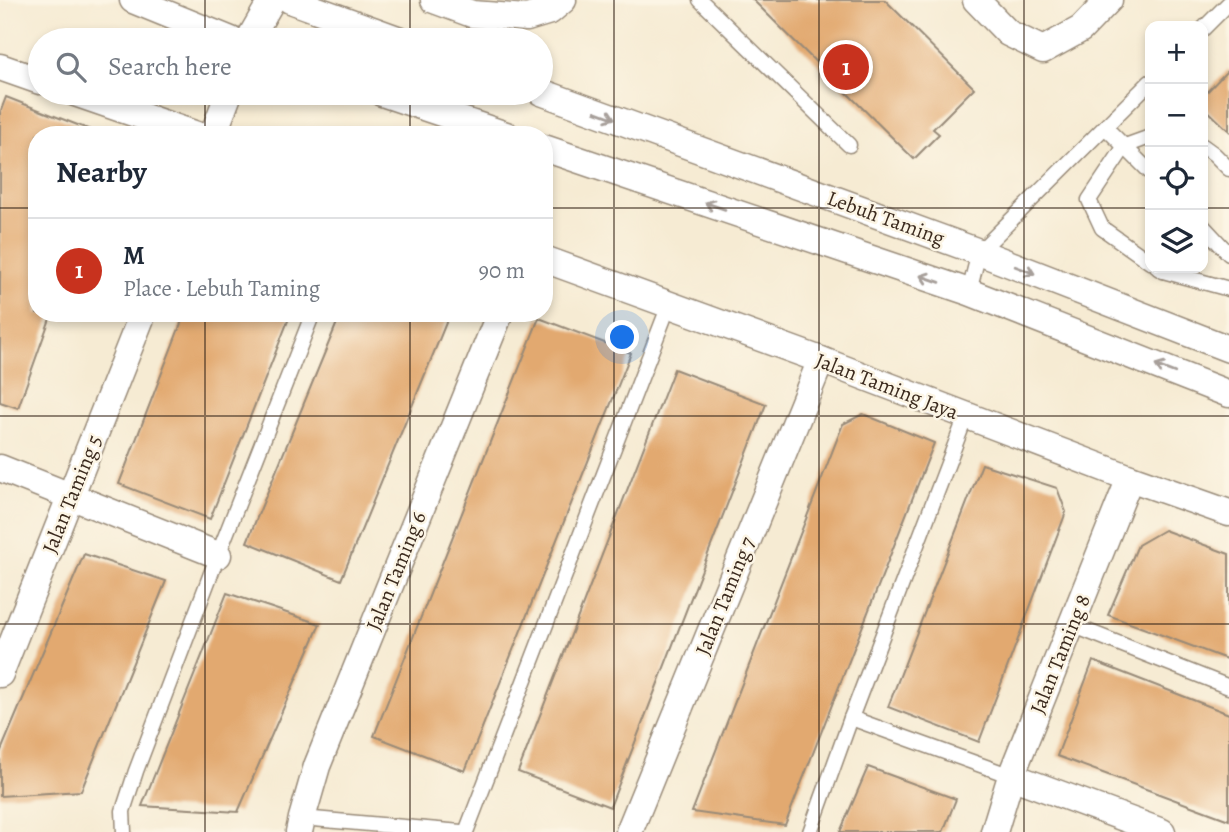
<!DOCTYPE html>
<html lang="en">
<head>
<meta charset="utf-8">
<style>
	:root { --surface:#fff; --page:#f2f2f3; --text:#1f2937; --muted:#747a83; --line:#e0e1e3; --accent:#c8321e }
	body { margin:0; font-family:Alegreya,serif; background:var(--page); color:var(--text) }
	.controls { position:absolute; right:21px; top:21px; display:grid; overflow:hidden; border-radius:14px; box-shadow:0 4px 10px #0003 }
	.controls button { width:63px; height:63px; display:grid; place-items:center; padding:0; border:0; border-bottom:2px solid var(--line); background:var(--surface); color:var(--text); font:35px sans-serif }
	.you { position:absolute; left:623px; top:338px; width:24px; height:24px; margin:-18px; border:5px solid #fff; border-radius:50%; background:#1a73e8; box-shadow:0 0 0 10px #1a73e833 }
	.badge { display:grid; place-items:center; width:46px; height:46px; border-radius:50%; background:var(--accent); color:#fff; font-size:23px; font-weight:700 }
	.pin { position:absolute; translate:-50% -50%; border:4px solid #fff; box-shadow:0 2px 7px #0006 }
	.list { margin:0; padding:0; list-style:none }
	h2 { display:flex; justify-content:space-between; align-items:center; height:91px; margin:0; padding:0 28px; font-size:30px }
	h2 small { font-size:23px; font-weight:400; color:var(--muted) }
	.list li { display:grid; grid-template-columns:46px 1fr auto; gap:21px; align-items:center; box-sizing:border-box; height:105px; padding:0 28px; border-top:2px solid var(--line) }
	.list b { display:block; font-size:26px; white-space:nowrap }
	.list p { margin:0; font-size:23px; white-space:nowrap; color:var(--muted) }
	.list em { font-size:23px; font-style:normal; color:var(--muted) }
	.icon { flex:none; width:38px; height:38px; fill:none; stroke:currentColor; stroke-width:2; stroke-linecap:round; stroke-linejoin:round }
	.map { position:relative; flex:none; width:1229px; height:832px; overflow:hidden }
	.search { position:absolute; background:var(--surface); box-shadow:0 4px 10px #0003; left:28px; top:28px; width:525px; height:77px; display:flex; align-items:center; gap:18px; box-sizing:border-box; padding:0 24px; border-radius:38px; color:var(--muted); font-size:26px }
	.panel { position:absolute; background:var(--surface); box-shadow:0 4px 10px #0003; left:28px; top:126px; width:525px; height:196px; border-radius:28px }
	.map>svg:first-child { display:block }
	.building { fill:#e2a96f }
	.lines { fill:none; stroke-linecap:round; stroke-linejoin:round }
	.service-casing { stroke:#988a78; stroke-width:17 }
	.minor-casing { stroke:#988a78; stroke-width:29 }
	.service { stroke:#fff; stroke-width:14 }
	.minor { stroke:#fff; stroke-width:26 }
	.oneway { stroke:#a79f9a }
	.grid { fill:none; stroke:#3b2a1e; stroke-width:2; stroke-opacity:0.55 }
	.labels { text-anchor:middle; dominant-baseline:central; stroke-width:5; stroke-linejoin:round; paint-order:stroke }
	.street-label { font-size:21px; fill:#3b2a1e; stroke:#fcf5e5 }
</style>
</head>
<body>
<div class="map">
<svg width="1229" height="832" viewBox="0 0 1229 832">
	<rect width="100%" height="100%" fill="#fcf5e5"/>
	<filter id="ink" filterUnits="userSpaceOnUse"><feTurbulence type="fractalNoise" baseFrequency=".0143" numOctaves="2"/><feDisplacementMap in="SourceGraphic" scale="14" xChannelSelector="R" yChannelSelector="G"/><feConvolveMatrix kernelMatrix="1 2 1 2 8 2 1 2 1" color-interpolation-filters="sRGB"/></filter>
	<filter id="wash" filterUnits="userSpaceOnUse"><feTurbulence type="fractalNoise" baseFrequency=".00686" numOctaves="4" result="noise"/><feDisplacementMap in="SourceGraphic" scale="28" xChannelSelector="R" yChannelSelector="G"/><feGaussianBlur stdDeviation="1.57" result="paint"/><feColorMatrix in="noise" values="0 0 0 0 0 0 0 0 0 0 0 0 0 0 0 0 0 1.4 0 .05"/><feComposite in="paint" operator="in"/></filter>
	<g filter="url(#wash)">
		<rect width="100%" height="100%" fill="#f6ebd3"/>
		<g id="blocks">
			<g class="building">
				<path d="M753,0H885L974,88L933,129L939,134L914,159Z"/>
				<path d="M1229,69V131L1203,106V96Z"/>
				<path d="M6,97L98,133V135H37V313H52L18,408L0,402V113Z"/>
				<path d="M185,313H291L210,519L119,484Z"/>
				<path d="M341,313H450L341,580L247,542Z"/>
				<path d="M539,318L631,353L465,771L374,736Z"/>
				<path d="M674,369L766,404L610,807L518,772Z"/>
				<path d="M863,414L934,443L785,825L692,812L843,424Z"/>
				<path d="M982,464L1057,488L1066,512L979,742L888,707Z"/>
				<path d="M1164,530L1229,554V660L1108,615L1138,545Z"/>
				<path d="M84,554L166,581L81,791L0,796V753Z"/>
				<path d="M227,593L320,624L238,812L142,806Z"/>
				<path d="M1093,661L1229,714V820L1057,756Z"/>
				<path d="M868,767L956,799L943,832H840Z"/>
			</g>
		</g>
	</g>
	<g filter="url(#ink)">
		<use href="#blocks" fill-opacity="0" stroke="#988a78" stroke-width="2"/>
		<g class="lines">
			<g class="service-casing">
				<g id="service">
					<path d="M700,0L849,145"/>
					<path d="M1203,29L1229,3"/>
					<path d="M1105,127L1150,172"/>
					<path d="M1150,137L1125,146L1089,200L1102,228L1150,262"/>
					<path d="M1203,146L1214,154L1229,169"/>
					<path d="M1203,226L1229,254"/>
					<path d="M1158,268L1163,271L1229,289"/>
					<path d="M969,292L979,252L1150,82"/>
					<path d="M1072,625L1229,687"/>
					<path d="M851,718L1011,776"/>
					<path d="M302,818L461,832"/>
					<path d="M124,832L123,811L136,771L218,555L313,313"/>
					<path d="M466,832L669,305"/>
					<path d="M810,832L851,718L966,416"/>
				</g>
			</g>
			<g class="minor-casing">
				<g id="minor">
					<path d="M133,0L231,40"/>
					<path d="M290,0L400,40"/>
					<path d="M434,0L472,14L527,18L550,11L563,0"/>
					<path d="M976,0L1008,33L1043,50L1081,29L1109,0"/>
					<path d="M249,40L272,0"/>
					<path d="M0,67L40,81"/>
					<path d="M541,92L979,252L1229,349"/>
					<path d="M75,93L197,135"/>
					<path d="M382,93L506,135"/>
					<path d="M213,135L229,93"/>
					<path d="M544,148L969,292L1229,394"/>
					<path d="M544,259L821,360L1130,478L1229,513"/>
					<path d="M0,468L218,555"/>
					<path d="M0,674L143,313"/>
					<path d="M1011,776L1162,832"/>
					<path d="M299,832L302,818L317,766L500,313"/>
					<path d="M629,832L821,360"/>
					<path d="M994,832L1011,776L1130,478"/>
				</g>
			</g>
			<use href="#service" class="service"/>
			<use href="#minor" class="minor"/>
		</g>
		<defs><path id="oneway-shaft" d="M-6 0H5M1.5-3L5.5 0L1.5 3" fill="none" stroke-width="1.6" stroke-linecap="round" stroke-linejoin="round" transform="scale(1.75)"/></defs>
		<g class="oneway">
			<use href="#oneway-shaft" transform="translate(605 115) rotate(20)"/>
			<use href="#oneway-shaft" transform="translate(715 206) rotate(-161)"/>
			<use href="#oneway-shaft" transform="translate(1025 270) rotate(21)"/>
			<use href="#oneway-shaft" transform="translate(930 279) rotate(-161)"/>
			<use href="#oneway-shaft" transform="translate(1165 369) rotate(-159)"/>
		</g>
	</g>
	<path class="grid" d="M205,0V40M410,0V40M614,0V832M819,0V832M1024,0V832M205,93V135M410,93V135M0,208H37M544,208H1150M1203,208H1229M205,313V832M410,313V832M0,416H1229M0,624H1229"/>
	<g class="labels">
		<g class="street-label">
			<text transform="translate(886 218) rotate(20)">Lebuh Taming</text>
			<text transform="translate(887 386) rotate(21)">Jalan Taming Jaya</text>
			<text transform="translate(72 494) rotate(-68)">Jalan Taming 5</text>
			<text transform="translate(396 571) rotate(-68)">Jalan Taming 6</text>
			<text transform="translate(725 596) rotate(-68)">Jalan Taming 7</text>
			<text transform="translate(1060 654) rotate(-68)">Jalan Taming 8</text>
		</g>
	</g>
</svg>
<div class="controls">
<button>+</button>
<button>−</button>
<button><svg class="icon" aria-label="locate" viewBox="0 0 24 24"><circle cx="12" cy="12" r="6"/><path d="M12 2v4M12 18v4M2 12h4M18 12h4"/></svg></button>
<button><svg class="icon" aria-label="layers" viewBox="0 0 24 24"><path d="M12 4l9 5-9 5-9-5zM3 14l9 5 9-5"/></svg></button>
</div>
<div class="you"></div>
<div class="pin badge" style="left:846px;top:67px">1</div>
<div class="search"><svg class="icon" aria-label="search" viewBox="0 0 24 24"><circle cx="10" cy="10" r="6"/><path d="M15 15l6 6"/></svg>Search here</div>
<section class="panel">
<h2>Nearby<small></small></h2>
<ul class="list">
<li><span class="badge">1</span><div><b>M</b><p>Place · Lebuh Taming</p></div><em>90 m</em></li>
</ul>
</section>
</div>
</body>
</html>
